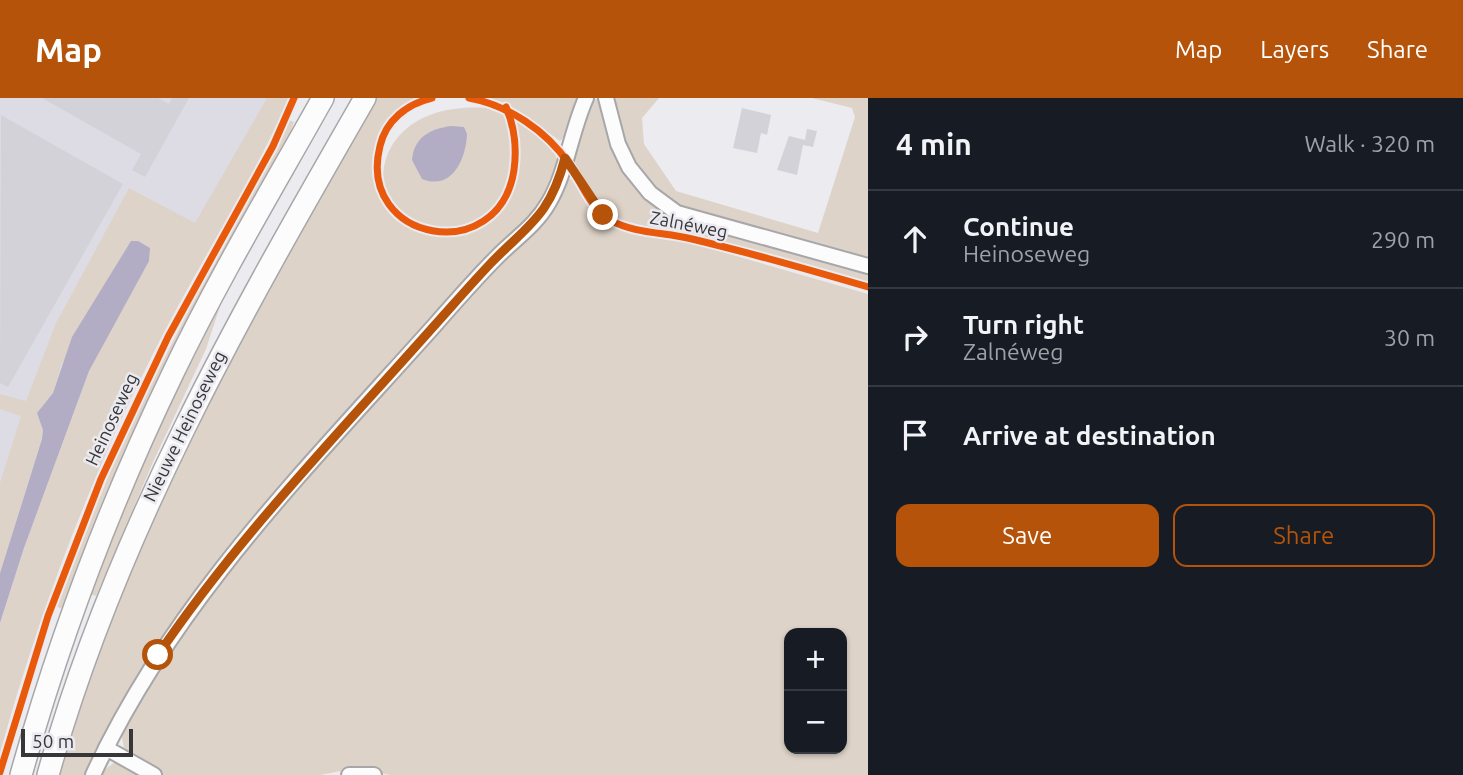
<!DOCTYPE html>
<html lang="en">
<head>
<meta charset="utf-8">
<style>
	:root { --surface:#171b24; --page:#20242c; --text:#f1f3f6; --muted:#9ea1a6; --line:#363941; --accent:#b45309 }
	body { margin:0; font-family:Ubuntu,sans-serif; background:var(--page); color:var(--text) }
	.controls { position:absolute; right:21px; bottom:21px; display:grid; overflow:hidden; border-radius:14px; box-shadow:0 2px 5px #0004 }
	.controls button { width:63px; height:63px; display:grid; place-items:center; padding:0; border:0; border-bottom:2px solid var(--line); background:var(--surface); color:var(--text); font:35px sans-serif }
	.scale { position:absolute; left:21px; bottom:18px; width:112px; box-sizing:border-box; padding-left:7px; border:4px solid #373739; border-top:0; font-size:19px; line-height:24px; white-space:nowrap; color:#373739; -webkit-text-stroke:5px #ebeaf0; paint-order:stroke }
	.stop { position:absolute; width:21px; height:21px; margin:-16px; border:5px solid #b45309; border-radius:50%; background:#fff }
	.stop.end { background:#b45309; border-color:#fff; box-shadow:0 2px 7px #0008 }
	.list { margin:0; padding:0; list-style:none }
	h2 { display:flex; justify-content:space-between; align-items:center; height:91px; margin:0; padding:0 28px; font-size:30px }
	h2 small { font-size:23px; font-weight:400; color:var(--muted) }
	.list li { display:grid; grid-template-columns:46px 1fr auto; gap:21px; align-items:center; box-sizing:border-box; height:98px; padding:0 28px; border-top:2px solid var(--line) }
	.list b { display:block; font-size:26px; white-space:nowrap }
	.list p { margin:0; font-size:23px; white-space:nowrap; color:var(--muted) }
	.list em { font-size:23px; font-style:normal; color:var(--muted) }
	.actions { display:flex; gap:14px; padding:21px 28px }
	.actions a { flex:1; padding:16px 0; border:2px solid var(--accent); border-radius:14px; text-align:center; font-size:24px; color:var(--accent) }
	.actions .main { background:var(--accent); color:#fff }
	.icon { flex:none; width:38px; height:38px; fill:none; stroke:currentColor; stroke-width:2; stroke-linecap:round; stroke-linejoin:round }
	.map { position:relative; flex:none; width:868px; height:677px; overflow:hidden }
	header { display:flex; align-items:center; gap:42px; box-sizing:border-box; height:98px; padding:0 35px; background:var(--accent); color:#fff }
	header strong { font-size:33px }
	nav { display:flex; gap:38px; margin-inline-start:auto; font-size:24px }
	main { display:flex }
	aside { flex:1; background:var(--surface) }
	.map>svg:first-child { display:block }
	.built { fill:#dddce4 }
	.green { fill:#ded3c8; fill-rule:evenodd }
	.water { fill:#b2adc4 }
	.building { fill:#d3d2d9 }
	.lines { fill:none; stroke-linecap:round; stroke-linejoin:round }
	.minor-casing { stroke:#a7a7aa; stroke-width:18 }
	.highway-casing { stroke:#a7a7aa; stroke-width:24 }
	.minor { stroke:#fcfcfd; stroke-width:14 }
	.highway { stroke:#fcfcfd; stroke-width:21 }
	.cycleway-casing { stroke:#ebeaf0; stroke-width:11 }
	.cycleway { stroke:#e8590c; stroke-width:7 }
	.route { stroke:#b45309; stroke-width:9 }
	.labels { text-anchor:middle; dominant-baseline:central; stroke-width:5; stroke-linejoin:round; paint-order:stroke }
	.street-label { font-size:18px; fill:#373739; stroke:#ebeaf0 }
</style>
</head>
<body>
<header>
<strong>Map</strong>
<nav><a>Map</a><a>Layers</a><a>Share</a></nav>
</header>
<main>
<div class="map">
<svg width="868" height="677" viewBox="0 0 868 677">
	<rect width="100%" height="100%" fill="#ecebef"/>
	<path class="built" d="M0,0H279L0,419Z"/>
	<g class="green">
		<path d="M267,0H289C250,89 195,171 152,258C88,385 38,518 0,655V525L24,450L89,273L151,156L62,265L53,295L37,315L43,332L42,341L0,475V385L21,318L0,311V296L26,303L56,225L129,90L195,125Z"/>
		<path d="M374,0H415C393,11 378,29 374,53C358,149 494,173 517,77L509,75C503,101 488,120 462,128C361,160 345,0 487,10C512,18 542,35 556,58L557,63L537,114C470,175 411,242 350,309C247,424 150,534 86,677H55L91,562L192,329Z"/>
		<path d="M487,0H580L564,39L560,43L520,14Z"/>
		<path d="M612,0H659L642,20L644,46L676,93L818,135L855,19L852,10L812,0H868V161L679,110L652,90L628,56Z"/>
		<path d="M598,1L646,99L868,175V184L692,136L635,128L608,116L598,107L577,71L572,54L591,2Z"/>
		<path d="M289,22L294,24L279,62L86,453L63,511L55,508L125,338L234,123Z"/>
		<path d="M571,81L596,116L616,129L633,136L691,145L868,196V677H390L356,670L320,677H163L131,659L124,650L121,635L175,541L258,433L566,82ZM789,535H842V651H789Z"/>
		<path d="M223,199L206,251L153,364L96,498L90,496L161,319Z"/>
		<path d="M116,663L147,677H98Z"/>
	</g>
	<g class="water">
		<path d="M451,28L464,29L467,36C466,61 452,93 422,81L412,62C414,39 430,31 451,28Z"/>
		<path d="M131,143H138L150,150L149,163L89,273L24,450L0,525V475L42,341L43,332L37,315L53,295L72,239Z"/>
	</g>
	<g class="building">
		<path d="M42,0H158L169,6L172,0H189L145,79L132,72L141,56Z"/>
		<path d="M742,10L771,17L767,37L761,35L757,55L733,50Z"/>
		<path d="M1,17L123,86L8,289L0,285Z"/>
		<path d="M807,31L817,33L813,49L803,47L797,77L777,72L789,38L805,42Z"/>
	</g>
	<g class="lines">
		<g class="minor-casing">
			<g id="minor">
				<path d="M606,0L618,46L629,69L650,95L677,115L868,168"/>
				<path d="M106,650L154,677"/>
				<path d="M93,677C173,503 308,369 434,228C455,204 476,180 498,158C516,140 536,127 549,104C567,73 571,33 586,0"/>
				<path d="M349,677H374"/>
			</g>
		</g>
		<g class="highway-casing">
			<g id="highway">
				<path d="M21,677C60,538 110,405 173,275C218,181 272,91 323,0"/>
				<path d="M48,677C116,434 240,217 365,0"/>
			</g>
		</g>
		<use href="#minor" class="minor"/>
		<use href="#highway" class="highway"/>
		<g class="cycleway-casing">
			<g id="cycleway">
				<path d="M432,0C407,6 386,22 380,48C356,144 499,170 514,72C517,50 515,30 506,9"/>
				<path d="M469,0C508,7 547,33 569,66C581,84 590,110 610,122C635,136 665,134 692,141C751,155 810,172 868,189"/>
				<path d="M0,674L48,518L101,381L168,239L273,48L294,0"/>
			</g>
		</g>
		<use href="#cycleway" class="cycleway"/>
	</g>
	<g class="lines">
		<path class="route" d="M158,557C238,439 339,335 434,228C453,207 471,186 491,165C529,126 550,118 565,60L603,117"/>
	</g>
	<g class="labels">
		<g class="street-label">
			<text transform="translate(689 126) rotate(11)">Zalnéweg</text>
			<text transform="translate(111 321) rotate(-65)">Heinoseweg</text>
			<text transform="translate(184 328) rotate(-64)">Nieuwe Heinoseweg</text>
		</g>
	</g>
</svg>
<div class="controls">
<button>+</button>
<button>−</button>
</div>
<div class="scale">50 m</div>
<div class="stop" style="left:158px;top:557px"></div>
<div class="stop end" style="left:603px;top:117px"></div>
</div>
<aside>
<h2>4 min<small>Walk · 320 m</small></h2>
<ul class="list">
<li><svg class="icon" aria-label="ahead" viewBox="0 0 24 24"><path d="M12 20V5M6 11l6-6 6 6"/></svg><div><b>Continue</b><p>Heinoseweg</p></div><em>290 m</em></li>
<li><svg class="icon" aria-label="right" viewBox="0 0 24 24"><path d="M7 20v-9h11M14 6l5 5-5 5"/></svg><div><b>Turn right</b><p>Zalnéweg</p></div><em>30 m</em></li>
<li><svg class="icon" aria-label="arrive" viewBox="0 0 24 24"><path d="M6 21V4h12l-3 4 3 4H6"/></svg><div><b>Arrive at destination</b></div></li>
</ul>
<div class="actions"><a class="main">Save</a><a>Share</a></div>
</aside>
</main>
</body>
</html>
